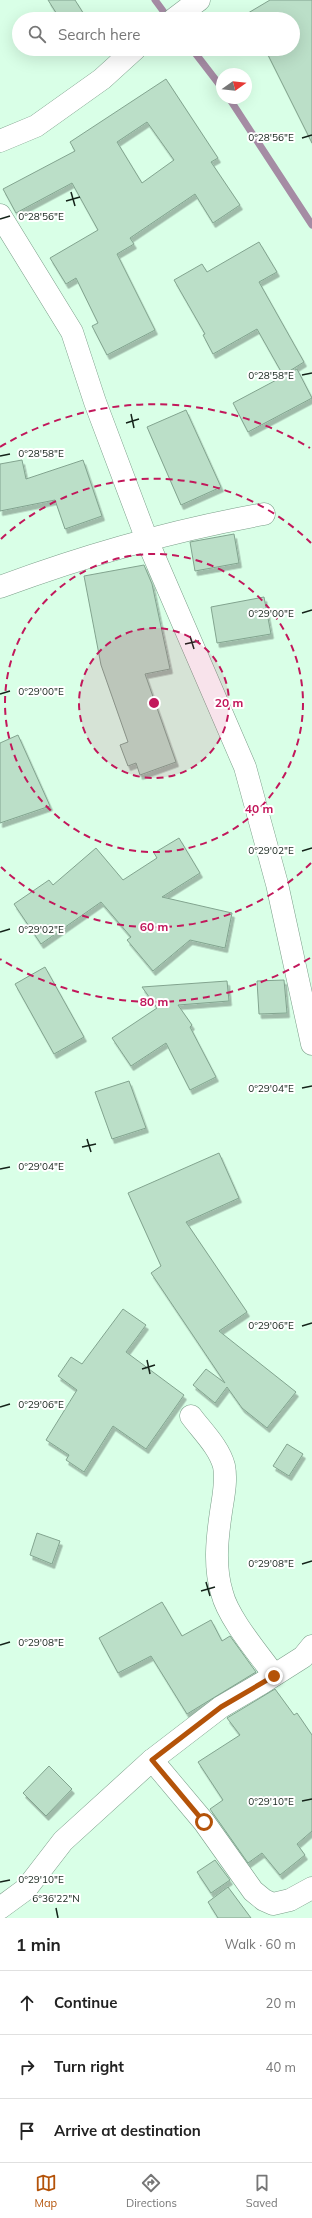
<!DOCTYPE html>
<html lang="en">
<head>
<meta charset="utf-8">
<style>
	:root { --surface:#fff; --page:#f6f6f6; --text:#222; --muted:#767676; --line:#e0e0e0; --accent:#b45309 }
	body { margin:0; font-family:Mulish,sans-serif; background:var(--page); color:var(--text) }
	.compass { position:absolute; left:216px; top:68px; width:36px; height:36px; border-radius:50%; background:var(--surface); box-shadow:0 4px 16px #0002; rotate:75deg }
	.stop { position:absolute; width:12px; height:12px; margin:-9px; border:3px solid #b45309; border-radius:50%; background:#fff }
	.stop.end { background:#b45309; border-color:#fff; box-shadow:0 1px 4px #0008 }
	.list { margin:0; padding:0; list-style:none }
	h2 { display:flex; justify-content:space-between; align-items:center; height:52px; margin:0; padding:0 16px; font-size:17px }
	h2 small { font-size:13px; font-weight:400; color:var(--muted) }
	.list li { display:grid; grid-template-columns:26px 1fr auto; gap:12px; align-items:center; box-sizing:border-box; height:64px; padding:0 16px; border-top:1px solid var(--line) }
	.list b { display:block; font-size:15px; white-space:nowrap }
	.list em { font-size:13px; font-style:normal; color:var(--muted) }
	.icon { flex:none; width:22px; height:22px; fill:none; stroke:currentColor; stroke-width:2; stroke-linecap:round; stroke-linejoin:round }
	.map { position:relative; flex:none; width:312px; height:1918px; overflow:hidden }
	.search { position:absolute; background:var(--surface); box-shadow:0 4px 16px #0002; left:12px; right:12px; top:12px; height:44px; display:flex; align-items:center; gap:10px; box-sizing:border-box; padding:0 14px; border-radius:22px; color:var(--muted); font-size:15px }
	.sheet { height:244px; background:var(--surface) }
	nav { display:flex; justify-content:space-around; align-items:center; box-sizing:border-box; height:56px; border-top:1px solid var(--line); background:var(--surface); font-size:11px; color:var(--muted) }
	nav a { display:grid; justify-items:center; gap:2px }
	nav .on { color:var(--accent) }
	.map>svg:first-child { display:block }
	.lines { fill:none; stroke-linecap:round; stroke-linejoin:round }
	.stream { stroke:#a58ca4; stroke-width:7 }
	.building { fill:#bbdfc8; stroke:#82a48f; fill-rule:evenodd; filter:url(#shadow) }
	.street-casing { stroke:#7b9e89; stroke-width:23 }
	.street { stroke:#fff; stroke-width:22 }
	.route { stroke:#b45309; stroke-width:5 }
	.ticks { fill:none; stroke:#15231a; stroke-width:1.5 }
	.ring { fill:none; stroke:#c2185b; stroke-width:2; stroke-dasharray:7 5 }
	.ticks-label { font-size:10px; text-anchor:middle; fill:#15231a; stroke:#fff; stroke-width:4; stroke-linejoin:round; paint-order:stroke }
	.centre { fill:#c2185b; stroke:#fff; stroke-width:2 }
	.ring-label { font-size:12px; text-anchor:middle; font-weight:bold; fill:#c2185b; stroke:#fff; stroke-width:4; stroke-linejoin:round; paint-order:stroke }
</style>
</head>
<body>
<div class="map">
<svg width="312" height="1918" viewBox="0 0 312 1918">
	<defs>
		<filter id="shadow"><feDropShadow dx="2.5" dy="4.5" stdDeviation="0" flood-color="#0004"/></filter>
	</defs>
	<rect width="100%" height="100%" fill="#d9ffe7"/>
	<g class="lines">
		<g class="stream">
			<path d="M155,0L169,19"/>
			<path d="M192,49L222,88"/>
			<path d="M229,98L312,225"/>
		</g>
	</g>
	<g class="building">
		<path d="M48,0H75L87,19H60Z"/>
		<path d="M270,0H312V143L265,49H293V19H238Z"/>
		<path d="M166,79L218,158L211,162L240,205L213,223L195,194L130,238L134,244L117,254L155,330L107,355L92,326L98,323L76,278L66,284L50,258L98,230L72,183L16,213L3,189L75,151L70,142ZM147,122L174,160L142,183L117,142Z"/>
		<path d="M259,242L277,272L259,282L304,362L283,375L257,329L213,354L203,335L205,334L174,280L202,264L207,272Z"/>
		<path d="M297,369L312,398L248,432L233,403Z"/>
		<path d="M186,410L221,487L181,505L147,427Z"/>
		<path d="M22,460L26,479L83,460L102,516L65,529L55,500L0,511V464Z"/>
		<path d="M234,534L239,563L195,571L190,542Z"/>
		<path d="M144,565L152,584L170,669L145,674L176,762L140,775L136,763L128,766L120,745L128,742L101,665L84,576Z"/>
		<path d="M264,597L271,634L217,643L211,607Z"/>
		<path d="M18,735L50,806L0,823V743Z"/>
		<path d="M179,838L200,873L162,897L232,913L225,948L190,940L153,971L127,940L131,937L101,902L41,944L14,904L49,880L53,885L96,848L123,880L157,858L154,853Z"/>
		<path d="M45,967L84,1037L54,1054L15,984Z"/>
		<path d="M284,980L287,1013L259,1014L257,981Z"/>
		<path d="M227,981L229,1001L178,1005L192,1025L190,1027L216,1077L190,1090L166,1043L131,1066L112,1038L157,1008L142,987Z"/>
		<path d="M129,1081L146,1128L112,1139L95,1092Z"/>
		<path d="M219,1153L239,1198L186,1222L247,1312L219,1331L296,1392L267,1428L242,1408L227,1387L215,1403L193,1385L206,1369L225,1383L151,1273L161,1266L128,1193Z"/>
		<path d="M123,1309L146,1325L126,1352L184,1395L146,1449L113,1426L84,1472L66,1460L69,1455L46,1440L77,1390L58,1376L71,1357L82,1364Z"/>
		<path d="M287,1444L303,1454L289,1476L273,1466Z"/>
		<path d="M37,1533L60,1541L52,1564L30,1555Z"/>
		<path d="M162,1602L182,1636L211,1620L222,1641L230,1636L256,1672L187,1714L151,1656L118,1673L99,1638Z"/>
		<path d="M275,1689L294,1715L297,1713L312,1735V1831L297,1844L305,1855L280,1875L262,1853L248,1863L210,1809L223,1800L198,1762L240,1735L227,1718Z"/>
		<path d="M49,1766L72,1789L46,1816L23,1793Z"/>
		<path d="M215,1860L230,1880L211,1893L197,1872Z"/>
		<path d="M228,1887L251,1918H218L208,1902Z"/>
	</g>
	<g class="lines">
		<g class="street-casing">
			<g id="street">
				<path d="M174,19L199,0"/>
				<path d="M0,141L36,126L102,79L135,49"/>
				<path d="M0,215L72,332L95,402L147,540L245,767L277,884L312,1044"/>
				<path d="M0,587C86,555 174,530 264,514"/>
				<path d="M191,1416C202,1431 219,1447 224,1466C227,1481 223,1498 221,1512C217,1539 214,1567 222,1593C228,1618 259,1654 274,1675"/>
				<path d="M152,1760L204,1822L253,1891L264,1900L273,1904L290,1900L312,1888"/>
				<path d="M0,1908L26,1889L63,1841L152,1760L221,1707L262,1683L303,1657L312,1646"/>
			</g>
		</g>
		<use href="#street" class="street"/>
	</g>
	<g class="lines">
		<path class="route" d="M204,1822L152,1760L221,1707L274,1676"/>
	</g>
	<path class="ticks" d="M302,138L312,135M71,192L75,206M66,201L80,197M0,219L10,216M302,375L312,373M131,414L134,428M126,423L139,419M0,456L10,454M302,613L312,610M190,636L194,649M185,644L199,641M0,694L10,691M302,851L312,848M0,932L10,929M302,1088L312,1086M87,1139L91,1152M82,1147L96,1144M0,1169L10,1167M302,1326L312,1323M147,1360L150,1374M142,1369L155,1365M0,1407L10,1404M302,1564L312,1561M206,1582L210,1596M201,1591L215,1587M0,1645L10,1642M302,1801L312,1799M0,1882L10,1880M56,1908L58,1918"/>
	<circle cx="154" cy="703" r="75" fill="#c2185b" fill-opacity=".12"/>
	<g class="ring">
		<circle cx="154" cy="703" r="75"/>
		<circle cx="154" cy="703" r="149"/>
		<path d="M311 863A224 224 0 0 1 1 867M1 539A224 224 0 0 1 311 543"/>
		<path d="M310 958A299 299 0 0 1 0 959M0 447A299 299 0 0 1 310 448"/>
	</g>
	<g class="ticks-label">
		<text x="271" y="141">0°28'56"E</text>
		<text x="41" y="220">0°28'56"E</text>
		<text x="271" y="379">0°28'58"E</text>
		<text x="41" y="457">0°28'58"E</text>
		<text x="271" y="617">0°29'00"E</text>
		<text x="41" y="695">0°29'00"E</text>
		<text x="271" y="854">0°29'02"E</text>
		<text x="41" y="933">0°29'02"E</text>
		<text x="271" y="1092">0°29'04"E</text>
		<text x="41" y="1170">0°29'04"E</text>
		<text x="271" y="1329">0°29'06"E</text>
		<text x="41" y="1408">0°29'06"E</text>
		<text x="271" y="1567">0°29'08"E</text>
		<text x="41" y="1646">0°29'08"E</text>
		<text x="271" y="1805">0°29'10"E</text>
		<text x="41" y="1883">0°29'10"E</text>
		<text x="56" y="1902">6°36'22"N</text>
	</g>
	<circle cx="154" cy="703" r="6" class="centre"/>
	<g class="ring-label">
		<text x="229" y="707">20 m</text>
		<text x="259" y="813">40 m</text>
		<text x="154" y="931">60 m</text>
		<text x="154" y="1006">80 m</text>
	</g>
</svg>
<svg class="compass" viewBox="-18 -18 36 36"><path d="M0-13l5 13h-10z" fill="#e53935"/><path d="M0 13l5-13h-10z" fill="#767676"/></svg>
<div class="stop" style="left:204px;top:1822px"></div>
<div class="stop end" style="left:274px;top:1676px"></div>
<div class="search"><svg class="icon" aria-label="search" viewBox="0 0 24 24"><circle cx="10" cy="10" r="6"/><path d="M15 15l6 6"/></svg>Search here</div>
</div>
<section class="sheet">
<h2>1 min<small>Walk · 60 m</small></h2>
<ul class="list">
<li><svg class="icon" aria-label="ahead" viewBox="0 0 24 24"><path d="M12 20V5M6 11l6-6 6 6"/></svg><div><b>Continue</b></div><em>20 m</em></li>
<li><svg class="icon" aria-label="right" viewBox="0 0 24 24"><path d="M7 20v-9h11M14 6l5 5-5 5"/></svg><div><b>Turn right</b></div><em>40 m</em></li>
<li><svg class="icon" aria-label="arrive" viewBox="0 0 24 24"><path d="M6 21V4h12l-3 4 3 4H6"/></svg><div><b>Arrive at destination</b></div></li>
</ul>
</section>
<nav>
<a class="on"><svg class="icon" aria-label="map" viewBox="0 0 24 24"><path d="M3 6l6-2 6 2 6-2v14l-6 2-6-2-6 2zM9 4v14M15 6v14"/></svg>Map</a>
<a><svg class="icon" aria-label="directions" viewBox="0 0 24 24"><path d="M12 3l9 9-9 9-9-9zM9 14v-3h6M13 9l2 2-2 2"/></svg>Directions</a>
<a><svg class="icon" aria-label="saved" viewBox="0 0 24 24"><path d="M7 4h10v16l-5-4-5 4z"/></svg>Saved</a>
</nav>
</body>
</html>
